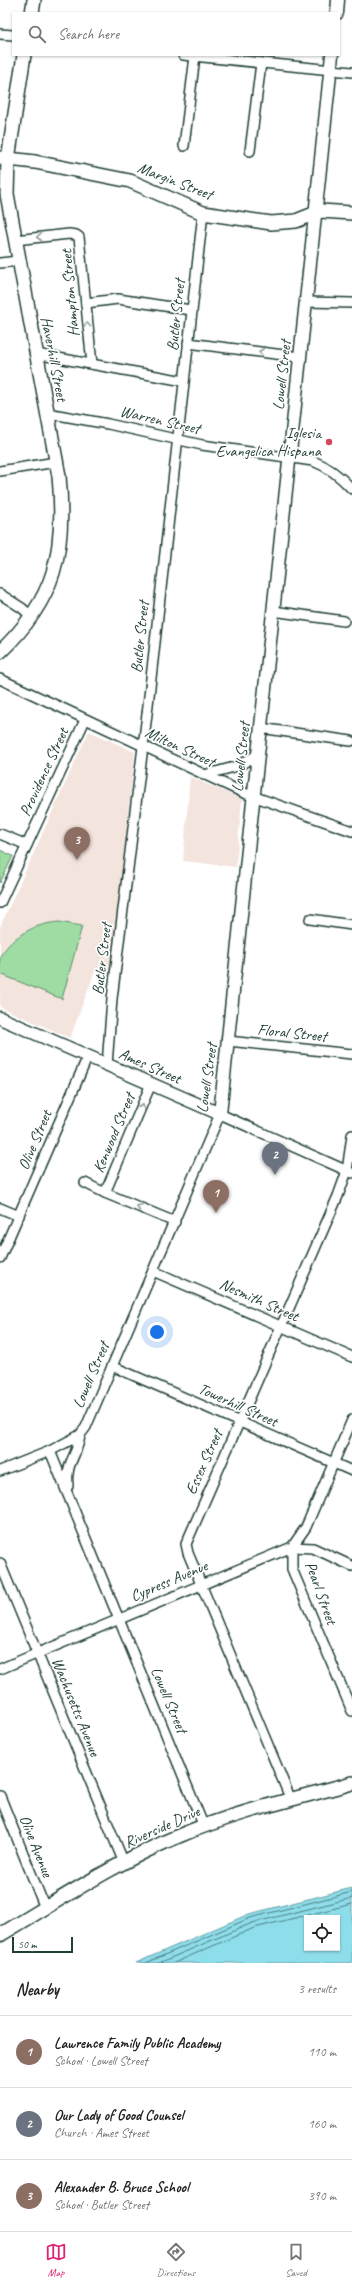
<!DOCTYPE html>
<html lang="en">
<head>
<meta charset="utf-8">
<style>
	:root { --surface:#fff; --page:#f6f6f6; --text:#202124; --muted:#757577; --line:#e0e0e0; --accent:#db2777 }
	body { margin:0; font-family:Caveat,sans-serif; background:var(--page); color:var(--text) }
	.controls { position:absolute; right:12px; bottom:12px; display:grid; overflow:hidden; border-radius:0px; box-shadow:0 1px 3px #0004 }
	.controls button { width:36px; height:36px; display:grid; place-items:center; padding:0; border:0; border-bottom:1px solid var(--line); background:var(--surface); color:var(--text); font:20px sans-serif }
	.scale { position:absolute; left:12px; bottom:10px; width:61px; box-sizing:border-box; padding-left:4px; border:2px solid #1f3d34; border-top:0; font-size:11px; line-height:14px; white-space:nowrap; color:#1f3d34; -webkit-text-stroke:3px #fff; paint-order:stroke }
	.you { position:absolute; left:157px; top:1332px; width:14px; height:14px; margin:-10px; border:3px solid #fff; border-radius:50%; background:#1a73e8; box-shadow:0 0 0 6px #1a73e833 }
	.badge { display:grid; place-items:center; width:26px; height:26px; border-radius:50%; background:var(--accent); color:#fff; font-size:13px; font-weight:700 }
	.pin { position:absolute; translate:-50% -33px; filter:drop-shadow(0 1px 2px #0008) }
	.pin::after { content:''; position:absolute; top:21px; width:14px; height:12px; background:inherit; clip-path:polygon(0 0,100% 0,50% 100%) }
	.list { margin:0; padding:0; list-style:none }
	h2 { display:flex; justify-content:space-between; align-items:center; height:52px; margin:0; padding:0 16px; font-size:17px }
	h2 small { font-size:13px; font-weight:400; color:var(--muted) }
	.list li { display:grid; grid-template-columns:26px 1fr auto; gap:12px; align-items:center; box-sizing:border-box; height:72px; padding:0 16px; border-top:1px solid var(--line) }
	.list b { display:block; font-size:15px; white-space:nowrap }
	.list p { margin:0; font-size:13px; white-space:nowrap; color:var(--muted) }
	.list em { font-size:13px; font-style:normal; color:var(--muted) }
	.icon { flex:none; width:22px; height:22px; fill:none; stroke:currentColor; stroke-width:2; stroke-linecap:round; stroke-linejoin:round }
	.map { position:relative; flex:none; width:352px; height:1963px; overflow:hidden }
	.search { position:absolute; background:var(--surface); box-shadow:0 1px 3px #0004; left:12px; right:12px; top:12px; height:44px; display:flex; align-items:center; gap:10px; box-sizing:border-box; padding:0 14px; border-radius:0px; color:var(--muted); font-size:15px }
	.sheet { height:268px; background:var(--surface) }
	nav { display:flex; justify-content:space-around; align-items:center; box-sizing:border-box; height:56px; border-top:1px solid var(--line); background:var(--surface); font-size:11px; color:var(--muted) }
	nav a { display:grid; justify-items:center; gap:2px }
	nav .on { color:var(--accent) }
	.map>svg:first-child { display:block }
	.built { fill:#f4e4de }
	.green { fill:#9edca3; stroke:#5e8c6c }
	.water { fill:#8eddeb; stroke:#629da2; fill-rule:evenodd }
	.lines { fill:none; stroke-linecap:round; stroke-linejoin:round }
	.shore { stroke:#4b7d7d; stroke-width:1 }
	.minor-casing { stroke:#1f3d34; stroke-width:12 }
	.tertiary-casing { stroke:#1f3d34; stroke-width:15 }
	.secondary-casing { stroke:#1f3d34; stroke-width:16 }
	.minor { stroke:#fff; stroke-width:9 }
	.tertiary { stroke:#fff; stroke-width:12 }
	.secondary { stroke:#fff; stroke-width:13 }
	.oneway { stroke:#8f9e9a }
	.poi-dot { fill:#d1495b; stroke:#fff; stroke-width:1.5 }
	.labels { text-anchor:middle; dominant-baseline:central; stroke-width:3.5; stroke-linejoin:round; paint-order:stroke }
	.street-label { font-size:16px; fill:#1f3d34; stroke:#fff }
	.poi-label { font-size:16px; fill:#1f3d34; stroke:#fff; text-anchor:end }
</style>
</head>
<body>
<div class="map">
<svg width="352" height="1963" viewBox="0 0 352 1963">
	<rect width="100%" height="100%" fill="#fff"/>
	<filter id="ink" filterUnits="userSpaceOnUse"><feTurbulence type="fractalNoise" baseFrequency=".025" numOctaves="2"/><feDisplacementMap in="SourceGraphic" scale="8" xChannelSelector="R" yChannelSelector="G"/><feConvolveMatrix kernelMatrix="1 2 1 2 8 2 1 2 1" color-interpolation-filters="sRGB"/></filter>
	<g filter="url(#ink)">
		<g class="built">
			<path d="M89,731L135,752L111,977L95,971L70,1038L0,1007V927Z"/>
			<path d="M190,777L242,799L236,867L183,861Z"/>
		</g>
		<g class="green">
			<path d="M0,850L13,856L0,883Z"/>
			<path d="M59,922L82,926L62,999L0,974V956C14,935 34,924 59,922Z"/>
		</g>
		<path class="water" d="M352,1888V1963H136L249,1914ZM307,1918H337V1948H307Z"/>
		<g class="lines">
			<g class="shore">
				<path d="M146,1963L250,1918L352,1892"/>
				<path d="M159,1963L252,1923L352,1898"/>
				<path d="M174,1963L254,1928L352,1904"/>
			</g>
			<g class="minor-casing">
				<g id="minor">
					<path d="M0,34L13,35"/>
					<path d="M183,55L352,72"/>
					<path d="M184,146L195,56"/>
					<path d="M250,151L261,63"/>
					<path d="M15,240L69,234L76,235L79,237L92,364"/>
					<path d="M0,263L18,261"/>
					<path d="M306,302L352,303"/>
					<path d="M86,303L118,299L191,310"/>
					<path d="M188,343L300,357"/>
					<path d="M36,354L184,381"/>
					<path d="M47,413L108,424L202,445L313,461C329,467 341,477 352,489"/>
					<path d="M0,471L56,462"/>
					<path d="M0,594L22,608L32,617"/>
					<path d="M273,611L344,621"/>
					<path d="M0,679L244,793L352,831"/>
					<path d="M260,728L351,741"/>
					<path d="M204,775L238,766L257,755"/>
					<path d="M0,834L27,845"/>
					<path d="M0,903L85,720"/>
					<path d="M310,919L352,925"/>
					<path d="M228,1041L352,1054"/>
					<path d="M107,1065L112,999L147,714L203,213"/>
					<path d="M151,1084L105,1193L175,1222"/>
					<path d="M85,1183L105,1193"/>
					<path d="M0,1208L19,1216"/>
					<path d="M0,1258L88,1056"/>
					<path d="M153,1271L352,1357"/>
					<path d="M112,1366L352,1471"/>
					<path d="M352,1420L306,1527L292,1547V1569L352,1711"/>
					<path d="M0,1471L50,1451"/>
					<path d="M68,1486C65,1462 78,1456 80,1435"/>
					<path d="M0,1563L124,1863"/>
					<path d="M0,1669L292,1547L313,1548L352,1566"/>
					<path d="M0,1796L45,1908"/>
					<path d="M291,1800L188,1553L186,1544L338,1196L347,1171L352,1135"/>
					<path d="M204,1827L50,1451L80,1435L86,1427L220,1114L352,1173"/>
				</g>
			</g>
			<g class="tertiary-casing">
				<g id="tertiary">
					<path d="M337,13L338,0"/>
					<path d="M0,1018L220,1114L332,55"/>
				</g>
			</g>
			<g class="secondary-casing">
				<g id="secondary">
					<path d="M32,13L34,0"/>
					<path d="M0,158L35,162L130,181L203,213L271,223L296,221L321,211L352,213"/>
					<path d="M0,652C56,599 66,551 59,476L7,194L8,159L24,55"/>
					<path d="M0,1935C59,1900 118,1861 181,1835C236,1812 295,1799 352,1783"/>
				</g>
			</g>
			<use href="#minor" class="minor"/>
			<use href="#tertiary" class="tertiary"/>
			<use href="#secondary" class="secondary"/>
		</g>
		<defs><path id="oneway-chevron" d="M-2-3.5L2.5 0L-2 3.5" fill="none" stroke-width="1.6" stroke-linecap="round" stroke-linejoin="round"/></defs>
		<g class="oneway">
			<use href="#oneway-chevron" transform="translate(39 237) rotate(174)"/>
			<use href="#oneway-chevron" transform="translate(87 325) rotate(-94)"/>
			<use href="#oneway-chevron" transform="translate(261 352) rotate(-173)"/>
			<use href="#oneway-chevron" transform="translate(142 1107) rotate(-67)"/>
			<use href="#oneway-chevron" transform="translate(139 1207) rotate(-157)"/>
		</g>
	</g>
	<circle class="poi-dot" cx="329" cy="442" r="4"/>
	<g class="labels">
		<g class="street-label">
			<text transform="translate(175 181) rotate(21)">Margin Street</text>
			<text transform="translate(70 293) rotate(-95)">Hampton Street</text>
			<text transform="translate(176 315) rotate(-84)">Butler Street</text>
			<text transform="translate(54 359) rotate(79)">Haverhill Street</text>
			<text transform="translate(282 375) rotate(-84)">Lowell Street</text>
			<text transform="translate(160 420) rotate(13)">Warren Street</text>
			<text transform="translate(140 637) rotate(-84)">Butler Street</text>
			<text transform="translate(180 747) rotate(25)">Milton Street</text>
			<text transform="translate(241 757) rotate(-84)">Lowell Street</text>
			<text transform="translate(44 772) rotate(-65)">Providence Street</text>
			<text transform="translate(102 959) rotate(-83)">Butler Street</text>
			<text transform="translate(292 1033) rotate(6)">Floral Street</text>
			<text transform="translate(150 1066) rotate(24)">Ames Street</text>
			<text transform="translate(207 1078) rotate(-82)">Lowell Street</text>
			<text transform="translate(114 1133) rotate(-67)">Kenwood Street</text>
			<text transform="translate(35 1140) rotate(-67)">Olive Street</text>
			<text transform="translate(259 1300) rotate(24)">Nesmith Street</text>
			<text transform="translate(91 1375) rotate(-67)">Lowell Street</text>
			<text transform="translate(238 1405) rotate(24)">Towerhill Street</text>
			<text transform="translate(204 1462) rotate(-66)">Essex Street</text>
			<text transform="translate(169 1581) rotate(-23)">Cypress Avenue</text>
			<text transform="translate(321 1593) rotate(70)">Pearl Street</text>
			<text transform="translate(169 1700) rotate(67)">Lowell Street</text>
			<text transform="translate(76 1707) rotate(68)">Wachusetts Avenue</text>
			<text transform="translate(162 1827) rotate(-24)">Riverside Drive</text>
			<text transform="translate(36 1846) rotate(68)">Olive Avenue</text>
		</g>
		<g class="poi-label">
			<text x="321" y="433">Iglesia<tspan x="321" dy="18">Evangelica Hispana</tspan></text>
		</g>
	</g>
</svg>
<div class="controls">
<button><svg class="icon" aria-label="locate" viewBox="0 0 24 24"><circle cx="12" cy="12" r="6"/><path d="M12 2v4M12 18v4M2 12h4M18 12h4"/></svg></button>
</div>
<div class="scale">50 m</div>
<div class="you"></div>
<div class="pin badge" style="left:216px;top:1213px;background:#8d6e63">1</div>
<div class="pin badge" style="left:275px;top:1175px;background:#6b7280">2</div>
<div class="pin badge" style="left:77px;top:860px;background:#8d6e63">3</div>
<div class="search"><svg class="icon" aria-label="search" viewBox="0 0 24 24"><circle cx="10" cy="10" r="6"/><path d="M15 15l6 6"/></svg>Search here</div>
</div>
<section class="sheet">
<h2>Nearby<small>3 results</small></h2>
<ul class="list">
<li><span class="badge" style="background:#8d6e63">1</span><div><b>Lawrence Family Public Academy</b><p>School · Lowell Street</p></div><em>110 m</em></li>
<li><span class="badge" style="background:#6b7280">2</span><div><b>Our Lady of Good Counsel</b><p>Church · Ames Street</p></div><em>160 m</em></li>
<li><span class="badge" style="background:#8d6e63">3</span><div><b>Alexander B. Bruce School</b><p>School · Butler Street</p></div><em>390 m</em></li>
</ul>
</section>
<nav>
<a class="on"><svg class="icon" aria-label="map" viewBox="0 0 24 24"><path d="M3 6l6-2 6 2 6-2v14l-6 2-6-2-6 2zM9 4v14M15 6v14"/></svg>Map</a>
<a><svg class="icon" aria-label="directions" viewBox="0 0 24 24"><path d="M12 3l9 9-9 9-9-9zM9 14v-3h6M13 9l2 2-2 2"/></svg>Directions</a>
<a><svg class="icon" aria-label="saved" viewBox="0 0 24 24"><path d="M7 4h10v16l-5-4-5 4z"/></svg>Saved</a>
</nav>
</body>
</html>
